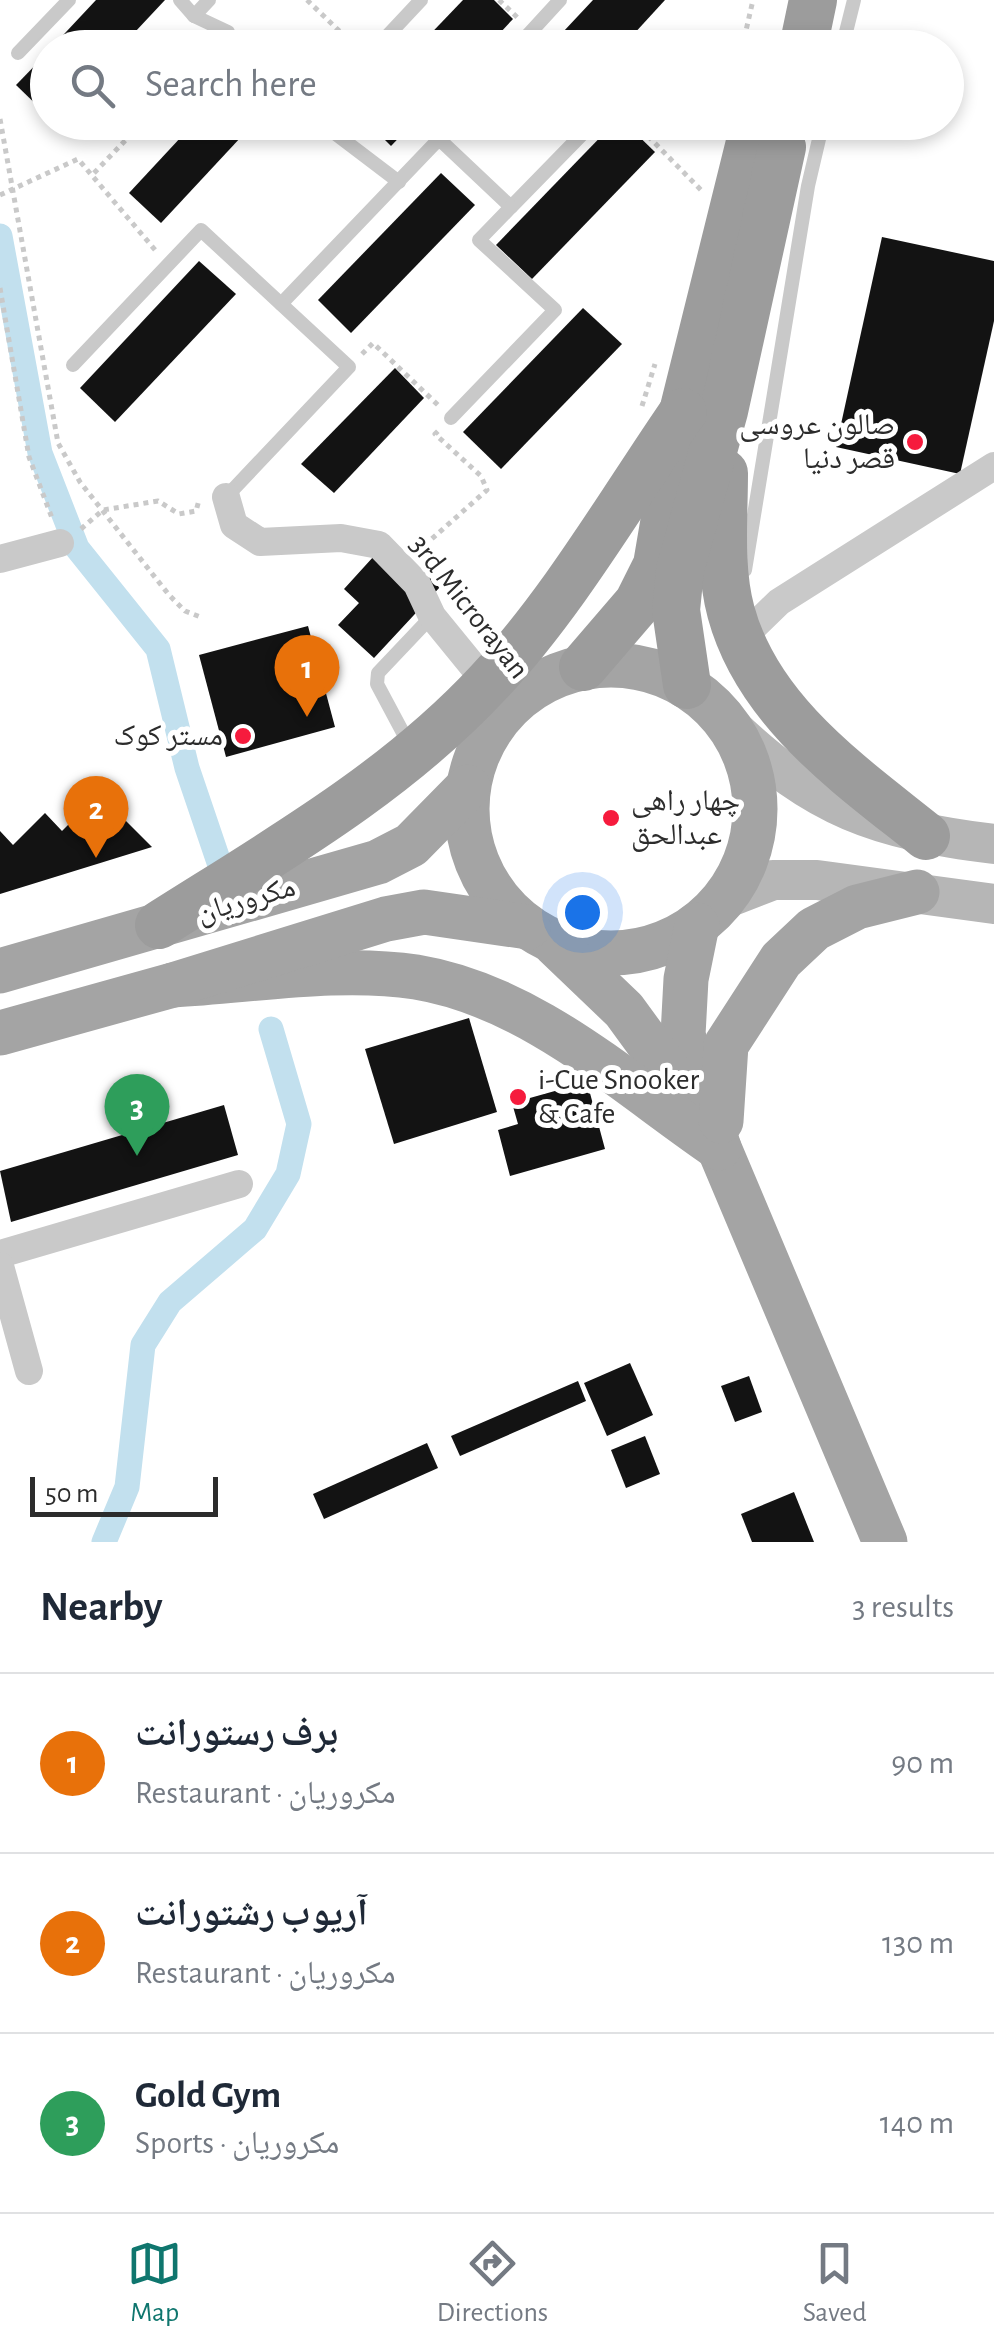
<!DOCTYPE html>
<html lang="en">
<head>
<meta charset="utf-8">
<style>
	:root { --surface:#fff; --page:#f6f6f7; --text:#1f2937; --muted:#747a83; --line:#e0e1e3; --accent:#0f766e }
	body { margin:0; font-family:"Alegreya Sans","Noto Naskh Arabic",sans-serif; background:var(--page); color:var(--text) }
	.scale { position:absolute; left:30px; bottom:25px; width:188px; box-sizing:border-box; padding-left:10px; border:5px solid #2c2c2c; border-top:0; font-size:28px; line-height:35px; white-space:nowrap; color:#2c2c2c; -webkit-text-stroke:8px #fff; paint-order:stroke }
	.you { position:absolute; left:582px; top:912px; width:35px; height:35px; margin:-25px; border:8px solid #fff; border-radius:50%; background:#1a73e8; box-shadow:0 0 0 15px #1a73e833 }
	.badge { display:grid; place-items:center; width:65px; height:65px; border-radius:50%; background:var(--accent); color:#fff; font-size:32px; font-weight:700 }
	.pin { position:absolute; translate:-50% -82px; filter:drop-shadow(0 2px 5px #0008) }
	.pin::after { content:''; position:absolute; top:52px; width:35px; height:30px; background:inherit; clip-path:polygon(0 0,100% 0,50% 100%) }
	.list { margin:0; padding:0; list-style:none }
	h2 { display:flex; justify-content:space-between; align-items:center; height:130px; margin:0; padding:0 40px; font-size:42px }
	h2 small { font-size:32px; font-weight:400; color:var(--muted) }
	.list li { display:grid; grid-template-columns:65px 1fr auto; gap:30px; align-items:center; box-sizing:border-box; height:180px; padding:0 40px; border-top:2px solid var(--line) }
	.list b { display:block; font-size:38px; white-space:nowrap }
	.list p { margin:0; font-size:32px; white-space:nowrap; color:var(--muted) }
	.list em { font-size:32px; font-style:normal; color:var(--muted) }
	.icon { flex:none; width:55px; height:55px; fill:none; stroke:currentColor; stroke-width:2; stroke-linecap:round; stroke-linejoin:round }
	.map { position:relative; flex:none; width:994px; height:1542px; overflow:hidden }
	.search { position:absolute; background:var(--surface); box-shadow:0 5px 15px #0003; left:30px; right:30px; top:30px; height:110px; display:flex; align-items:center; gap:25px; box-sizing:border-box; padding:0 35px; border-radius:55px; color:var(--muted); font-size:38px }
	.sheet { height:670px; background:var(--surface) }
	nav { display:flex; justify-content:space-around; align-items:center; box-sizing:border-box; height:140px; border-top:2px solid var(--line); background:var(--surface); font-size:28px; color:var(--muted) }
	nav a { display:grid; justify-items:center; gap:5px }
	nav .on { color:var(--accent) }
	.map>svg:first-child { display:block }
	.lines { fill:none; stroke-linecap:round; stroke-linejoin:round }
	.canal { stroke:#c2e0ee; stroke-width:25 }
	.building { fill:#131313 }
	.path { stroke:#c9c9c9; stroke-width:5; stroke-dasharray:5 5; stroke-linecap:butt }
	.service { stroke:#c9c9c9; stroke-width:14 }
	.minor { stroke:#c9c9c9; stroke-width:28 }
	.secondary { stroke:#b6b6b6; stroke-width:40 }
	.primary { stroke:#a4a4a4; stroke-width:45 }
	.trunk { stroke:#9c9c9c; stroke-width:48 }
	.poi-dot { fill:#f61b3d; stroke:#fff; stroke-width:4 }
	.labels { text-anchor:middle; dominant-baseline:central; stroke-width:10; stroke-linejoin:round; paint-order:stroke }
	.poi-label { font-size:30px; fill:#2c2c2c; stroke:#fff; text-anchor:end }
	.street-label { font-size:30px; fill:#2c2c2c; stroke:#fff }
</style>
</head>
<body>
<div class="map">
<svg width="994" height="1542" viewBox="0 0 994 1542">
	<rect width="100%" height="100%" fill="#fff"/>
	<g class="lines">
		<g class="canal">
			<path d="M0,236L40,453L77,548L158,649L187,768L225,880"/>
			<path d="M104,1542L127,1487L143,1345L170,1302L255,1229L288,1174L299,1124L271,1029"/>
		</g>
	</g>
	<g class="building">
		<path d="M96,0H165L120,48H51Z"/>
		<path d="M463,0H494L513,19L486,48H417Z"/>
		<path d="M593,0H665L621,48H548Z"/>
		<path d="M279,33L294,48H265Z"/>
		<path d="M48,52V116L16,85Z"/>
		<path d="M195,122H255L161,223L129,193Z"/>
		<path d="M367,122H414L391,146Z"/>
		<path d="M615,122H624L655,152L532,279L496,245Z"/>
		<path d="M441,173L475,205L351,333L318,300Z"/>
		<path d="M882,237L994,261V321L960,474L836,447Z"/>
		<path d="M199,261L236,294L115,422L80,388Z"/>
		<path d="M583,308L622,344L501,469L463,432Z"/>
		<path d="M395,368L424,398L334,493L301,464Z"/>
		<path d="M404,555L440,587L374,658L338,625L359,603L344,589L374,556Z"/>
		<path d="M308,626L335,727L226,757L199,655Z"/>
		<path d="M99,794L152,847L0,894V831L13,845L45,813L62,831Z"/>
		<path d="M469,1018L497,1112L394,1144L365,1049Z"/>
		<path d="M587,1082L605,1149L510,1176L498,1130L518,1124L512,1103Z"/>
		<path d="M224,1105L238,1155L11,1222L0,1171Z"/>
		<path d="M630,1363L653,1415L607,1436L584,1383Z"/>
		<path d="M749,1376L762,1412L735,1422L721,1386Z"/>
		<path d="M578,1381L586,1401L460,1456L451,1436Z"/>
		<path d="M645,1436L660,1474L626,1488L611,1450Z"/>
		<path d="M427,1443L438,1468L324,1519L313,1494Z"/>
		<path d="M794,1492L814,1542H752L741,1514Z"/>
	</g>
	<g class="lines">
		<g class="path">
			<path d="M307,0L357,48"/>
			<path d="M499,0L519,19"/>
			<path d="M742,48L753,0"/>
			<path d="M0,119L58,443L80,482L169,595L185,611L203,618"/>
			<path d="M634,122L702,191"/>
			<path d="M94,173L143,122"/>
			<path d="M0,195L78,159L156,251"/>
			<path d="M0,288L29,457L52,518"/>
			<path d="M362,354L373,343L440,407"/>
			<path d="M642,406L655,364"/>
			<path d="M81,529L103,510L158,501L179,514L196,511L199,500"/>
			<path d="M417,552L487,490L481,476L435,434L440,429"/>
		</g>
		<g class="service">
			<path d="M180,0L194,16L228,32"/>
			<path d="M194,16L209,0"/>
			<path d="M376,48L421,0"/>
			<path d="M516,48L560,0"/>
			<path d="M842,48L854,0"/>
			<path d="M18,53L69,0"/>
			<path d="M320,122L399,182"/>
			<path d="M281,304L439,139L511,207L594,122"/>
			<path d="M73,365L201,230L349,367L226,497"/>
			<path d="M451,418L555,310L479,240L511,207"/>
			<path d="M745,570L808,186L823,122"/>
			<path d="M409,744L377,684L378,673L432,616"/>
		</g>
		<g class="minor">
			<path d="M226,497L234,525L260,542L341,538L379,545L417,584L432,616L507,708"/>
			<path d="M0,559L60,543"/>
			<path d="M742,638L779,602L994,466"/>
			<path d="M0,1254L239,1184"/>
			<path d="M0,1266L29,1371"/>
		</g>
		<g class="secondary">
			<path d="M730,726C817,809 876,829 994,844"/>
			<path d="M724,899L773,880H817L994,904"/>
		</g>
		<g class="primary">
			<circle cx="611" cy="809" r="144"/>
			<path d="M697,925L686,979L683,1035L719,1148L885,1542"/>
			<path d="M555,944L624,1010L686,1095"/>
			<path d="M0,971L378,862L411,845L468,787"/>
			<path d="M173,985C251,981 338,965 416,977C532,996 625,1084 719,1148"/>
			<path d="M0,1033L173,985L386,919L424,912L528,927"/>
			<path d="M721,1121L726,1045L781,960L814,929L857,907L917,892"/>
		</g>
		<g class="trunk">
			<path d="M803,48L813,0"/>
			<path d="M724,473C724,518 719,568 731,612C758,712 850,775 926,836"/>
			<path d="M583,667L638,603L657,565L683,412L755,122"/>
			<path d="M687,685L676,610L680,570L724,411L782,147"/>
			<path d="M159,925C274,852 394,784 488,683C563,603 621,502 683,412"/>
		</g>
	</g>
	<g class="poi-dot">
		<circle cx="915" cy="442" r="10"/>
		<circle cx="243" cy="736" r="10"/>
		<circle cx="611" cy="818" r="10"/>
		<circle cx="518" cy="1097" r="10"/>
	</g>
	<g class="labels">
		<g class="poi-label">
			<text x="895" y="425">صالون عروسی<tspan x="895" dy="34">قصر دنیا</tspan></text>
			<text x="223" y="736">مستر کوک</text>
			<text x="631" y="801" text-anchor="start">چهار راهی<tspan x="631" dy="34">عبدالحق</tspan></text>
			<text x="538" y="1080" text-anchor="start">i-Cue Snooker<tspan x="538" dy="34">&amp; Cafe</tspan></text>
		</g>
		<g class="street-label">
			<text transform="translate(469 607) rotate(52)">3rd Microrayan</text>
			<text transform="translate(246 900) rotate(-16)">مکروریان</text>
		</g>
	</g>
</svg>
<div class="scale">50 m</div>
<div class="you"></div>
<div class="pin badge" style="left:307px;top:717px;background:#e8710a">1</div>
<div class="pin badge" style="left:96px;top:858px;background:#e8710a">2</div>
<div class="pin badge" style="left:137px;top:1156px;background:#2e9e5b">3</div>
<div class="search"><svg class="icon" aria-label="search" viewBox="0 0 24 24"><circle cx="10" cy="10" r="6"/><path d="M15 15l6 6"/></svg>Search here</div>
</div>
<section class="sheet">
<h2>Nearby<small>3 results</small></h2>
<ul class="list">
<li><span class="badge" style="background:#e8710a">1</span><div><b>برف رستورانت</b><p>Restaurant · مکروریان</p></div><em>90 m</em></li>
<li><span class="badge" style="background:#e8710a">2</span><div><b>آریوب رشتورانت</b><p>Restaurant · مکروریان</p></div><em>130 m</em></li>
<li><span class="badge" style="background:#2e9e5b">3</span><div><b>Gold Gym</b><p>Sports · مکروریان</p></div><em>140 m</em></li>
</ul>
</section>
<nav>
<a class="on"><svg class="icon" aria-label="map" viewBox="0 0 24 24"><path d="M3 6l6-2 6 2 6-2v14l-6 2-6-2-6 2zM9 4v14M15 6v14"/></svg>Map</a>
<a><svg class="icon" aria-label="directions" viewBox="0 0 24 24"><path d="M12 3l9 9-9 9-9-9zM9 14v-3h6M13 9l2 2-2 2"/></svg>Directions</a>
<a><svg class="icon" aria-label="saved" viewBox="0 0 24 24"><path d="M7 4h10v16l-5-4-5 4z"/></svg>Saved</a>
</nav>
</body>
</html>
